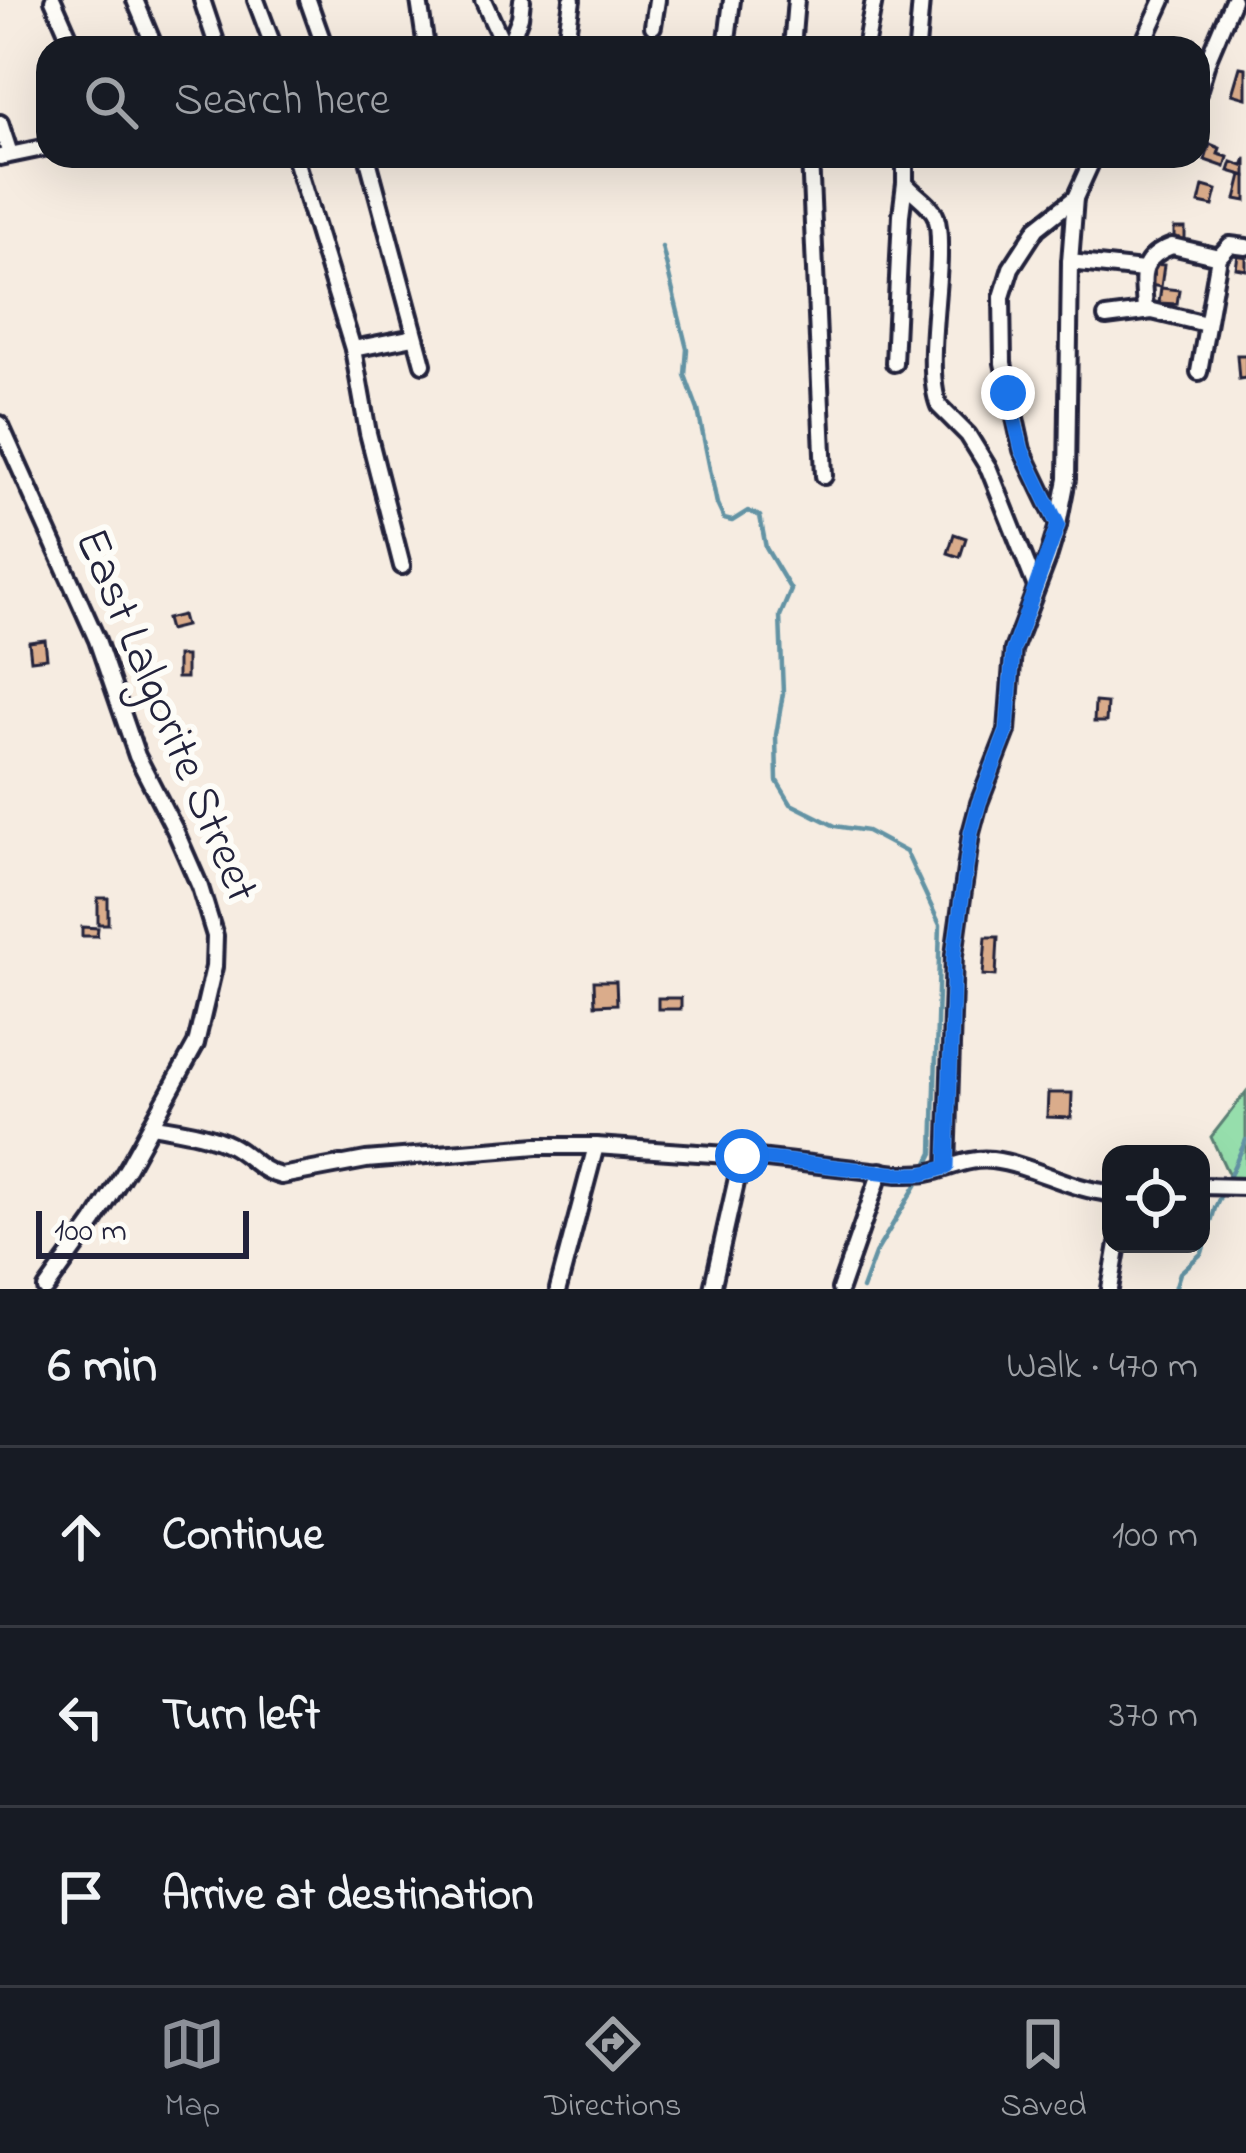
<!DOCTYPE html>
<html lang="en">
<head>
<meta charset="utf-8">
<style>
	:root { --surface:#171b24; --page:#20242c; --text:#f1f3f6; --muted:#9ea1a6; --line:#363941; --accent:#8c9099 }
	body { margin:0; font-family:"Indie Flower",sans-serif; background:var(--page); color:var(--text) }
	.controls { position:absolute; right:36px; bottom:36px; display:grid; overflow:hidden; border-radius:24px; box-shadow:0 12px 48px #0002 }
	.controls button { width:108px; height:108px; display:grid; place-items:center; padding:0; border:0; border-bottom:3px solid var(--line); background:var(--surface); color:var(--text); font:60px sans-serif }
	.scale { position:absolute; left:36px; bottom:30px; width:213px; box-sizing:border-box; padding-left:12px; border:6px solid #22223b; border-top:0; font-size:33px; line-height:42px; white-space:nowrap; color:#22223b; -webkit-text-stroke:9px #fdfcf7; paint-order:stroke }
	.stop { position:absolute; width:36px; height:36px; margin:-27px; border:9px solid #1a73e8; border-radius:50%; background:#fff }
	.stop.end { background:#1a73e8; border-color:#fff; box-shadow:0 3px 12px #0008 }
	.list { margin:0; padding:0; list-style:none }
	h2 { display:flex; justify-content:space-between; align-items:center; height:156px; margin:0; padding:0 48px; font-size:51px }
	h2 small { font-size:39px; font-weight:400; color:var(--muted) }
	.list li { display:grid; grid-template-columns:78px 1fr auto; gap:36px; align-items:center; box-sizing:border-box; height:180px; padding:0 48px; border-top:3px solid var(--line) }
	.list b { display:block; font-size:45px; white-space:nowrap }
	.list em { font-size:39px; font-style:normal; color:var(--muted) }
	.icon { flex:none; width:66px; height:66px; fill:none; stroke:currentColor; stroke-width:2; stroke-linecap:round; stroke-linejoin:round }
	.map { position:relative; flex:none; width:1246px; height:1289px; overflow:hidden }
	.search { position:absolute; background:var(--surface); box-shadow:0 12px 48px #0002; left:36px; right:36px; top:36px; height:132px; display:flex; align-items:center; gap:30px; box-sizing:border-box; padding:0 42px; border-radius:36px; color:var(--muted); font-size:45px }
	.sheet { height:696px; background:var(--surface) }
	nav { display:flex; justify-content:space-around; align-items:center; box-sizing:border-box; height:168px; border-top:3px solid var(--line); background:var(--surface); font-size:33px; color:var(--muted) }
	nav a { display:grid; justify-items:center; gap:6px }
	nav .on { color:var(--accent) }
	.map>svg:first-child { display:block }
	.green { fill:#96deac; stroke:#5c8074; stroke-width:3 }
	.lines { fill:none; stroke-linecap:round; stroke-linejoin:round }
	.stream { stroke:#6393a4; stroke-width:4.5 }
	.building { fill:#daac8b; stroke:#22223b; stroke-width:3 }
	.street-casing { stroke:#22223b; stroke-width:22 }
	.street { stroke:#fdfcf7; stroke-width:14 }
	.route { stroke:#1a73e8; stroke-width:15 }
	.labels { text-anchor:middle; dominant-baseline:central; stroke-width:12; stroke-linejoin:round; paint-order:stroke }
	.street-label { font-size:48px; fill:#22223b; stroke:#fdfcf7 }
</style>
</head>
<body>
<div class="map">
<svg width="1246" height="1289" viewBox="0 0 1246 1289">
	<rect width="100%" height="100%" fill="#f6ece1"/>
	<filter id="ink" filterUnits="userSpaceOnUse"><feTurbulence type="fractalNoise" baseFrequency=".00833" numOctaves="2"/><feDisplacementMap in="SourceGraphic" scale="24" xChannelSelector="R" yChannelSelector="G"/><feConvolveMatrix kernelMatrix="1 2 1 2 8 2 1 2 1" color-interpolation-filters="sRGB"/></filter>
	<g filter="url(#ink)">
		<path class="green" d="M1246,1092V1187L1234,1186L1211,1137Z"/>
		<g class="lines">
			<g class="stream">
				<path d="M662,247L687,349L685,375L698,410L717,504L724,519L732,521L748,511L760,516L766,548L791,590L780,616L783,693L776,735L777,781L791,804L835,826L867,831L906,852L940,925L933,1153L926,1167"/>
				<path d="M862,1289L875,1254L921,1177"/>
				<path d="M1175,1289L1180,1273L1202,1253L1215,1208L1246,1140"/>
			</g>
		</g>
		<g class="building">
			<path d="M1161,38L1195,39L1194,48H1161Z"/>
			<path d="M1240,67L1246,68V98L1232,94Z"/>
			<path d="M1210,144L1220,148L1218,154L1228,157L1225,167L1205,160Z"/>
			<path d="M1246,158V176L1229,171L1232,162L1243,166Z"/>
			<path d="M1242,175L1246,176V201L1236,199Z"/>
			<path d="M1203,186L1217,190L1213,206L1199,203Z"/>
			<rect x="1174" y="228" width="11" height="14"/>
			<path d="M1239,248L1246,249V270L1236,268Z"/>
			<path d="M1153,264L1164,265L1161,287L1150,285Z"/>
			<path d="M1161,288L1179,290L1177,304L1159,303Z"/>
			<path d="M1237,355H1246V378L1239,379Z"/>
			<path d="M954,534L966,538L960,557L948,553Z"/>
			<path d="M182,615L185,626L169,630L166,619Z"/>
			<path d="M45,640L47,658L31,660L29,642Z"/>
			<rect x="177" y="656" width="9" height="22"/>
			<path d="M1095,702L1107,703L1106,722H1094Z"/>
			<rect x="98" y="898" width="10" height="26"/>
			<path d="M82,927L98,928L97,936H82Z"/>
			<path d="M986,937H998L996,976L983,975Z"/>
			<path d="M594,981H616L617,1004L595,1005Z"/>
			<rect x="658" y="998" width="23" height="11"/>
			<path d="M1048,1093H1072L1071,1118L1047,1117Z"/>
		</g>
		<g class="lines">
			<g class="street-casing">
				<g id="street">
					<path d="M53,0L74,48"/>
					<path d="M135,0L155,48"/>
					<path d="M202,0L218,48"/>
					<path d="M256,0L274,48"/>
					<path d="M308,0L325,48"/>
					<path d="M419,0L425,41"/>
					<path d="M483,0L505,48"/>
					<path d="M653,26L657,0"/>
					<path d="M508,48L520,17L522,0"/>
					<path d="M565,48L572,0"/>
					<path d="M726,48L732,0"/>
					<path d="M792,48L796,0"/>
					<path d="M865,48L874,0"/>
					<path d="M917,48L921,0"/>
					<path d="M1141,48L1163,0"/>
					<path d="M1198,92L1208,59L1233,0"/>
					<path d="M0,123L10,154"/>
					<path d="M294,156L353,349L368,433L402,566"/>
					<path d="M367,156L423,364"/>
					<path d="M810,156L824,476"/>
					<path d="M905,156V183C914,195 931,203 936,217C940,229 939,243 939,255C939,295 925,372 939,406L968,435L989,469L1036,587"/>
					<path d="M0,157L48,147"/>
					<path d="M1070,262L1143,270"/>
					<path d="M1145,312C1144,279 1135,260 1172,246L1219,257"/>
					<path d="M1106,317L1152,311L1206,324"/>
					<path d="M353,349L414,337"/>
					<path d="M894,363L901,215L905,183"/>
					<path d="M1199,372L1219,257L1230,245L1246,247"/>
					<path d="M0,424L97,640L137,756L175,830L200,887L215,936L214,967L196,1044L128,1167L94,1222L46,1289"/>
					<path d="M1058,525L1022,450L1003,363L1002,297L1011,268L1037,228L1075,198L1094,156"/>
					<path d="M151,1125C177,1130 206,1133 230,1145C250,1155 259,1171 281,1176L366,1160L537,1146H596L742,1156L898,1174C907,1174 917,1174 927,1173C949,1169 968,1157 992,1160C1033,1165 1070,1190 1111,1193"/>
					<path d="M947,1167L954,955L971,833L979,803L1007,731L1013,650L1048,558L1058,525L1067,479L1070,262L1075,198"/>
					<path d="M1201,1186L1246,1187"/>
					<path d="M558,1289L596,1146"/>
					<path d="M712,1289L742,1156"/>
					<path d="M840,1289L881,1171"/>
					<path d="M1110,1289L1118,1244"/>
				</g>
			</g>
			<use href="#street" class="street"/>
		</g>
	</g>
	<g class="lines" filter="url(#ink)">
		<path class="route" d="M742,1156L898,1174H923L947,1167L954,955L971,833L979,803L1007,731L1013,650L1058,525L1022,450L1008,393"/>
	</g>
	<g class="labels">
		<g class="street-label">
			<text transform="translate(165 716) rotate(67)">East Lalgorite Street</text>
		</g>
	</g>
</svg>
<div class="controls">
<button><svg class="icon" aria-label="locate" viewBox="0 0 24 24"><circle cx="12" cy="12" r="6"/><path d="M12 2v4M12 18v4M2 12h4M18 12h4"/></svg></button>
</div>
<div class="scale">100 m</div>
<div class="stop" style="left:742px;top:1156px"></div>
<div class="stop end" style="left:1008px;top:393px"></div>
<div class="search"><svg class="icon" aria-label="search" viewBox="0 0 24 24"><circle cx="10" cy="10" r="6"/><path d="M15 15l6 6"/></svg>Search here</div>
</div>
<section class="sheet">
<h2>6 min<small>Walk · 470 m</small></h2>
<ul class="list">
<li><svg class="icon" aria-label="ahead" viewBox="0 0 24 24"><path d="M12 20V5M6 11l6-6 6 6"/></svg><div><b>Continue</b></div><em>100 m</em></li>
<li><svg class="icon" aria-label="left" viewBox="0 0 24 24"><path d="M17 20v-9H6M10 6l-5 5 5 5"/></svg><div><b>Turn left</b></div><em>370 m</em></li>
<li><svg class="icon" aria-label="arrive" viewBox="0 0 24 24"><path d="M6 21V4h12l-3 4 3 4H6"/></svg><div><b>Arrive at destination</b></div></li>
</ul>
</section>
<nav>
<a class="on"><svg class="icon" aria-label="map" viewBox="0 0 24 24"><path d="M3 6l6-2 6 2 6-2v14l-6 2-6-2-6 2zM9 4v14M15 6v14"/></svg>Map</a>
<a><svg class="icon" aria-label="directions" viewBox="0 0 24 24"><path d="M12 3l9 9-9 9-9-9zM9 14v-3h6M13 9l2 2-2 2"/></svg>Directions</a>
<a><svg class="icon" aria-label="saved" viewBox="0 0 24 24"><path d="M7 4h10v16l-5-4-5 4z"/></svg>Saved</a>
</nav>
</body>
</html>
